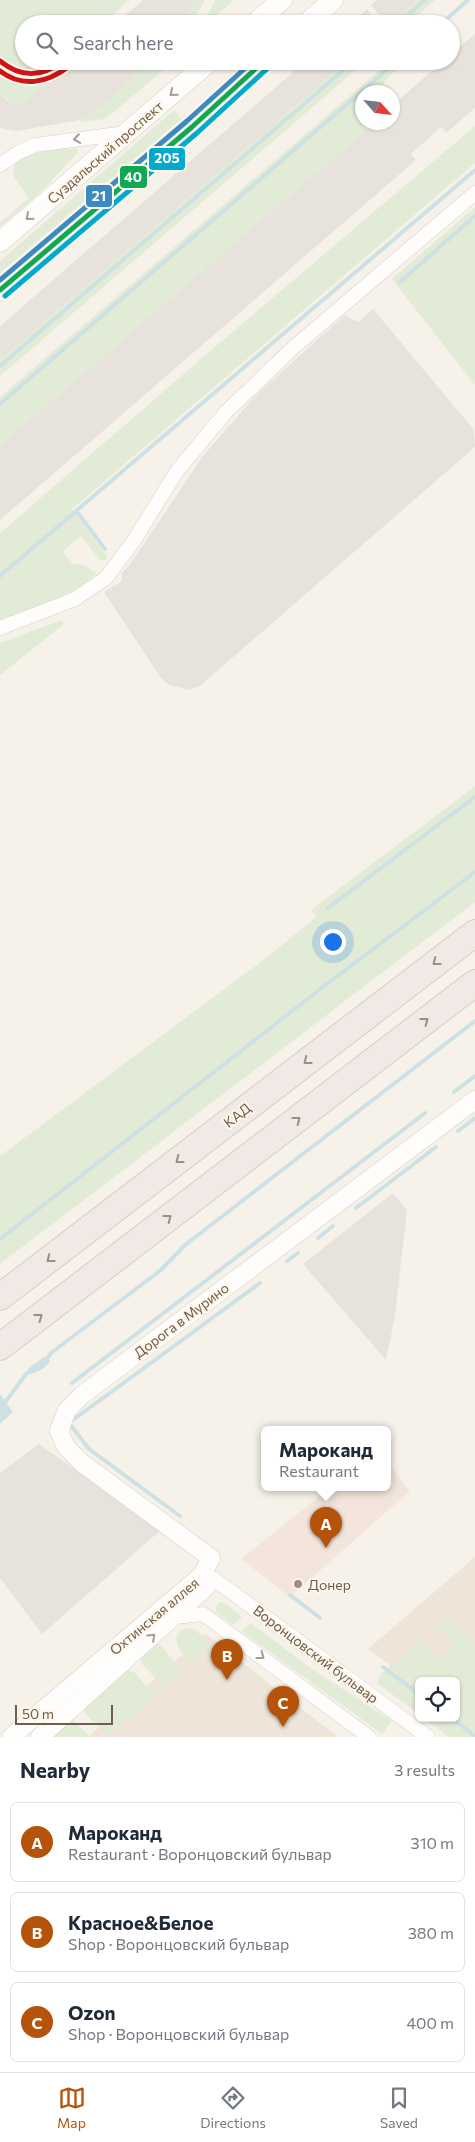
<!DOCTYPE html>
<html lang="en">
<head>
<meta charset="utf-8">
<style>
	:root { --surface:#fff; --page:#f6f6f7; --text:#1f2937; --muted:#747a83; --line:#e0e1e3; --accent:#b45309 }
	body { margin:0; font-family:Commissioner,sans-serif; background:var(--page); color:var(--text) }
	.controls { position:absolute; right:15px; bottom:15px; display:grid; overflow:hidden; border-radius:8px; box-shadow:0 1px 4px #0004 }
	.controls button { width:45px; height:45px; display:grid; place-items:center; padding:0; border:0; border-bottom:1px solid var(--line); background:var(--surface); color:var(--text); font:25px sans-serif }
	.compass { position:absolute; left:355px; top:85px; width:45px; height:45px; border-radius:50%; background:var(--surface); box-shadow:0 1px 4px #0004; rotate:117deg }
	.scale { position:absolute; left:15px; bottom:12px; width:98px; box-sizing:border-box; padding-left:5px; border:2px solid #715c4d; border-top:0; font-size:14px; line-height:18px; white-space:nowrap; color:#715c4d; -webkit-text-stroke:4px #fdf7ec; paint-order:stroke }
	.you { position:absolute; left:332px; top:941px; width:18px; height:18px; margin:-12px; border:4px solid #fff; border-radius:50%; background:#1a73e8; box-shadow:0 0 0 8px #1a73e833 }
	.badge { display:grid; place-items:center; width:32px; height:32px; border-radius:50%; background:var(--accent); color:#fff; font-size:16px; font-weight:700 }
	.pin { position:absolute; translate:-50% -41px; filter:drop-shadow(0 1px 2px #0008) }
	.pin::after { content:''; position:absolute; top:26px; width:18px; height:15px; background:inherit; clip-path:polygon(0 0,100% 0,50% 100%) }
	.popup { position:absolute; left:261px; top:1426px; width:130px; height:65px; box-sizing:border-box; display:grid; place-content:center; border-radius:8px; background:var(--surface); filter:drop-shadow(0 1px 4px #0005); font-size:16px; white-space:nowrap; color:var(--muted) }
	.popup b { font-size:19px; color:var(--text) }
	.popup::after { content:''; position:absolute; left:50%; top:100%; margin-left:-10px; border:10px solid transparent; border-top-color:var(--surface) }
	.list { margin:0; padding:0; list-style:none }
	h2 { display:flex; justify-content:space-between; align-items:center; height:65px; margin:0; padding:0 20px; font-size:21px }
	h2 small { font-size:16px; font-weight:400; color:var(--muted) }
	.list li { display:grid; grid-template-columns:32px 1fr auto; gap:15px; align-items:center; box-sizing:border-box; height:80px; margin:0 10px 10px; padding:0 10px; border:1px solid var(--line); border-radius:8px }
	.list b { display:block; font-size:19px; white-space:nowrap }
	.list p { margin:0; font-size:16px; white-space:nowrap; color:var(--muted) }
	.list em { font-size:16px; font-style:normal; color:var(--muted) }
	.icon { flex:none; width:28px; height:28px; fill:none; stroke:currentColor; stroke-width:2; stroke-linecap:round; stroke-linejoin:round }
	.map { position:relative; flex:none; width:475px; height:1737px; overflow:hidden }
	.search { position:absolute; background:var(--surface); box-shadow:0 1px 4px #0004; left:15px; right:15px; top:15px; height:55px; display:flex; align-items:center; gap:12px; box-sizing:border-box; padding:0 18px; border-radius:28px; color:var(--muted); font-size:19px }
	.sheet { height:335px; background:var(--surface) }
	nav { display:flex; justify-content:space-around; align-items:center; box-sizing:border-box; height:70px; border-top:1px solid var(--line); background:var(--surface); font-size:14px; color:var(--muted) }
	nav a { display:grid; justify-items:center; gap:2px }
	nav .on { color:var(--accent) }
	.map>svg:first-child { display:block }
	.residential { fill:#eee5d8 }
	.commercial { fill:#f3e5db }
	.industrial { fill:#e7e2db }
	.green { fill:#e2ebd6 }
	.water { fill:#cde1e4 }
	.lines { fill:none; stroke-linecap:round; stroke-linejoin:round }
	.stream { stroke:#cde1e4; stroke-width:4 }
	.minor-casing { stroke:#d5cfc9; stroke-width:15 }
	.tertiary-casing { stroke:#d5cfc9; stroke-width:19 }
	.secondary-casing { stroke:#d5cfc8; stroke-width:21 }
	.motorway-casing { stroke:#d4cdc7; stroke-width:28 }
	.minor { stroke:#fefdfc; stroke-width:14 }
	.tertiary { stroke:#fefdfc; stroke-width:18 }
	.secondary { stroke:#fefdfc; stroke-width:20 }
	.motorway { stroke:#f0e9e5; stroke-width:26 }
	.bus-1-casing { stroke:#fdf7ec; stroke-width:9 }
	.bus-2-casing { stroke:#fdf7ec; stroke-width:9 }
	.bus-3-casing { stroke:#fdf7ec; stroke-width:9 }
	.bus-1 { stroke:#10a855; stroke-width:5 }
	.bus-2 { stroke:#00a9ce; stroke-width:5 }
	.bus-3 { stroke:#3d8ac2; stroke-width:5 }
	.tram-1-casing { stroke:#fdf7ec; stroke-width:9 }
	.tram-2-casing { stroke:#fdf7ec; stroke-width:9 }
	.tram-1 { stroke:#ce1417; stroke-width:5 }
	.tram-2 { stroke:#ce1417; stroke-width:5 }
	.oneway { stroke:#a99c93 }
	.oneway2 { stroke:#9d8d82 }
	.poi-dot { fill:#a09084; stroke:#fdf7ec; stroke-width:2 }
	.labels { text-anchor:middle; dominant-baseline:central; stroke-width:4; stroke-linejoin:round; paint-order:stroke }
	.street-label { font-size:14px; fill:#715c4d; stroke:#fdf7ec }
	.poi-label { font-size:14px; fill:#715c4d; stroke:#fdf7ec; text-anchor:start }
	.line-badge { stroke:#fdf7ec; stroke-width:2 }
	.badge-label { font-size:14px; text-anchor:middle; font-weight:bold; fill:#fff }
</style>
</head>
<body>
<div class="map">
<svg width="475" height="1737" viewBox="0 0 475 1737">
	<rect width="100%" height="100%" fill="#f6f2ea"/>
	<g class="residential">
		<path d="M475,1557V1726L456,1681H419V1686L368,1649Z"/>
		<path d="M206,1634L338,1737H88Z"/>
	</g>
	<path class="commercial" d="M387,1462L410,1491L290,1597L241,1559L331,1487H387Z"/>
	<g class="industrial">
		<path d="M143,0H197L181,24H115Z"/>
		<path d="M377,0H418L391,24H387L371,5Z"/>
		<path d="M367,9L379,24H350Z"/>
		<path d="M475,34V108L446,133L441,127L411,154L416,160L0,520V445L374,123L392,122L393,105L443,61H451V54Z"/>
		<path d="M72,61H151L110,100L80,120L16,131L0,128V93L6,100L22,104Z"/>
		<path d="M306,61H348L0,360V326Z"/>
		<path d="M373,309L474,430L475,447L201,685L190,690L169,685L161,678L104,592L122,581V573L131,563L203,456L256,395L345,315L358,322Z"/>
		<path d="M393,1193L407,1210L395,1316L386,1360L303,1264Z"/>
		<path d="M39,1444L161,1530L42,1634L0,1578V1473Z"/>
	</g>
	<g class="green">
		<path d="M0,0H129L102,24H24V61H57C37,79 18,72 0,56Z"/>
		<path d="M197,0H205L192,24H181Z"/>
		<path d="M215,0H231L232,2L217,15L222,21L218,24H203Z"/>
		<path d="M418,0H435L407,24H393L392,23Z"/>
		<path d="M67,61H72L22,104H13L0,93V64C24,86 44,81 67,61Z"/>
		<path d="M151,61H170L159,74L109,116L104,119L82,122L80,120L110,100Z"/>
		<path d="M348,61H366L0,376V360Z"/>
		<path d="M390,61H404C397,74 383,76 381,92H362V122L374,123L0,445V397Z"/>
		<path d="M174,110L181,119L0,273V261Z"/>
		<path d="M475,126V163L72,509L106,555L107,559L103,561L100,560L81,536L64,550V554L73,564L85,565L96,574C69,598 33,608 0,620V533L223,340Z"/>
		<path d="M76,148L78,152L40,193L0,227V223L29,198L13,175C12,148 57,151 76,148Z"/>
		<path d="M475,207V385L392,279Z"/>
		<path d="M61,620L64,624L0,675V643Z"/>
		<path d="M475,786V902L0,1264V1156L270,955L316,917L311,910Z"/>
		<path d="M219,1602L226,1604L242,1617L233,1625L216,1612V1607Z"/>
		<path d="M448,1617L475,1647V1737H449L424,1718H456V1681H419V1714L377,1683L380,1675L421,1640L438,1659L454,1645L437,1626Z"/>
		<path d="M251,1623L312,1669L392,1721L382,1734L241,1631Z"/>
		<path d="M189,1628L194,1629L210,1643L209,1647L191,1661C179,1652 166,1633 189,1628Z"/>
		<path d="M158,1642L182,1671L164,1687L141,1663L142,1657Z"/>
		<path d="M125,1670L134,1672L155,1696L107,1737L85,1713V1708Z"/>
		<path d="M72,1719L90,1737H49Z"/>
	</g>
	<g class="water">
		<path d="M44,1357H47L50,1361C47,1367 36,1374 29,1374L27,1371L29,1368Z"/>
		<path d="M0,1394L13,1412L0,1424Z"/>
	</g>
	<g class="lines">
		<g class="stream">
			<path d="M397,24L425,0"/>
			<path d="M441,24L468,0"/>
			<path d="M400,282L475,216"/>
			<path d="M0,366L354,61"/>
			<path d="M0,404L397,61"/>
			<path d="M77,512L105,549"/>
			<path d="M0,576L475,170"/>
			<path d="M328,908L475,797"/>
			<path d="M454,1092L475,1076"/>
			<path d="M458,1131L475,1118"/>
			<path d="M356,1208L436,1147"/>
			<path d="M318,1238L333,1226"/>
			<path d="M0,1239L319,990L475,872"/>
			<path d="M287,1261L298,1253"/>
			<path d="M46,1360L51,1353L161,1270L185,1245L475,1021"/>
			<path d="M72,1383L425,1113"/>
			<path d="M0,1409L26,1374L32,1370"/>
			<path d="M180,1516L89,1449L69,1423L260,1283"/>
			<path d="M290,1595L320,1618"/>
			<path d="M383,1667L419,1694"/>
			<path d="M451,1718L475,1736"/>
		</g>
		<g class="minor-casing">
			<g id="minor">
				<path d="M0,165L19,152L35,145L126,133"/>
				<path d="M0,628L75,599L106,578L133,542L177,471L226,412L294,347L475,193"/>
				<path d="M202,1575L214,1579L428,1737"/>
				<path d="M174,1617L203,1614L369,1737"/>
			</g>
		</g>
		<g class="tertiary-casing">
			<g id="tertiary">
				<path d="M211,1558L82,1463L66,1447L59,1431L67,1410L82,1395L475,1100"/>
				<path d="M11,1737L202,1575L211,1558"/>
				<path d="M40,1737L207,1586"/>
			</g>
		</g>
		<g class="secondary-casing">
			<g id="secondary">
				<path d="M254,24L282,0"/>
				<path d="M306,24L333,0"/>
				<path d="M0,242L210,61"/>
				<path d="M0,290L192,127L264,61"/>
			</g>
		</g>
		<g class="motorway-casing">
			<g id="motorway">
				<path d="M0,1297L475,933"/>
				<path d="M0,1347L475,983"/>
			</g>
		</g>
		<use href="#minor" class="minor"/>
		<use href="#tertiary" class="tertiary"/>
		<use href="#secondary" class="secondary"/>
		<use href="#motorway" class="motorway"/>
		<g class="bus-1-casing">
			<path id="bus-1" d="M0,290L192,127L264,61"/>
		</g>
		<g class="bus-2-casing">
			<path id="bus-2" d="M5,296L197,133L269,67"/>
		</g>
		<g class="bus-3-casing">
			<path id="bus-3" d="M0,280L187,121L253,61"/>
		</g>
		<use href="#bus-1" class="bus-1"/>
		<use href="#bus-2" class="bus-2"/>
		<use href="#bus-3" class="bus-3"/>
		<g class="tram-1-casing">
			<path id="tram-1" d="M0,61C21,78 41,78 63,61"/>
		</g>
		<g class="tram-2-casing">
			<path id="tram-2" d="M0,71C22,88 47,83 68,67"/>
		</g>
		<use href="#tram-1" class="tram-1"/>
		<use href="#tram-2" class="tram-2"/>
	</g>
	<defs><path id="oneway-chevron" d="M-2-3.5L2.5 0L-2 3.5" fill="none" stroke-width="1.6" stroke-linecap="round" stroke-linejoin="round" transform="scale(1.25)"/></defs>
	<g class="oneway">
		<use href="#oneway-chevron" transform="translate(173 93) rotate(140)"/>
		<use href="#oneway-chevron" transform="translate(77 139) rotate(172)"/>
		<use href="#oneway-chevron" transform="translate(29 217) rotate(139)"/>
		<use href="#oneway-chevron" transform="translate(152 1637) rotate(-43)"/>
		<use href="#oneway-chevron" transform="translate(261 1656) rotate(37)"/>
	</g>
	<g class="oneway2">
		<use href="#oneway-chevron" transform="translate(436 962) rotate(142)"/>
		<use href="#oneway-chevron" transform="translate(425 1021) rotate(-37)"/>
		<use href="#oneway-chevron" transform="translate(307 1061) rotate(142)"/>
		<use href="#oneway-chevron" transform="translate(297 1120) rotate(-37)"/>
		<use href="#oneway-chevron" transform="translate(179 1160) rotate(142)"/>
		<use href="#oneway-chevron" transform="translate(168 1218) rotate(-38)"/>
		<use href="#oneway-chevron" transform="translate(50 1259) rotate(142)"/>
		<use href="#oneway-chevron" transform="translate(39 1317) rotate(-37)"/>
	</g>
	<circle class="poi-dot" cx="298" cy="1584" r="5"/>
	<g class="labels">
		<g class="street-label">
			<text transform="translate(105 152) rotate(-41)">Суздальский проспект</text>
			<text transform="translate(237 1115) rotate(-38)">КАД</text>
			<text transform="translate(181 1320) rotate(-37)">Дорога в Мурино</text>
			<text transform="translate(154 1616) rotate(-40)">Охтинская аллея</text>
			<text transform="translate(316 1654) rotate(37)">Воронцовский бульвар</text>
		</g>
		<g class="poi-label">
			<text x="308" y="1584">Донер</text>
		</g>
	</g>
	<g class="line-badge">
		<rect x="148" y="147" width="38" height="24" rx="5" fill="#00a9ce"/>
		<rect x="119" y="165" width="29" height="24" rx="5" fill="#10a855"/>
		<rect x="85" y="184" width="28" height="24" rx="5" fill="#3d8ac2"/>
	</g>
	<g class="badge-label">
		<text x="167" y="163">205</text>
		<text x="133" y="182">40</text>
		<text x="99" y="201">21</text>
	</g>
</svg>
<div class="controls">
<button><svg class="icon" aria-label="locate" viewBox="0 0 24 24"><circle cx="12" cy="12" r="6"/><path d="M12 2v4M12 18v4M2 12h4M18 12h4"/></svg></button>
</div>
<svg class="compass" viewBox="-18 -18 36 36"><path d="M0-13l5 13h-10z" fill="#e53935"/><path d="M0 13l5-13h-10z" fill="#747a83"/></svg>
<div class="scale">50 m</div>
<div class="you"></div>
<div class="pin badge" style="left:326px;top:1548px">A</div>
<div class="popup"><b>Мароканд</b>Restaurant</div>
<div class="pin badge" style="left:227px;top:1680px">B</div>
<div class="pin badge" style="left:283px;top:1727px">C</div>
<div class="search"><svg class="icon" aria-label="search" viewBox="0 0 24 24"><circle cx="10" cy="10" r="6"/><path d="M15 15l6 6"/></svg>Search here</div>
</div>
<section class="sheet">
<h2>Nearby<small>3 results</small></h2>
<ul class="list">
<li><span class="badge">A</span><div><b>Мароканд</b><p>Restaurant · Воронцовский бульвар</p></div><em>310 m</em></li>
<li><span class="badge">B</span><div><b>Красное&amp;Белое</b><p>Shop · Воронцовский бульвар</p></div><em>380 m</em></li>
<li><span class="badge">C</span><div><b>Ozon</b><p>Shop · Воронцовский бульвар</p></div><em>400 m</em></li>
</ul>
</section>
<nav>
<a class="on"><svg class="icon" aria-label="map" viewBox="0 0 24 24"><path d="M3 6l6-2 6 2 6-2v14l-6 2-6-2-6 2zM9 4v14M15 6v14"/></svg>Map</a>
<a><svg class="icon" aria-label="directions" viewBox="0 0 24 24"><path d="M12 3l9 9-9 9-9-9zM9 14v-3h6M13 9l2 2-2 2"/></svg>Directions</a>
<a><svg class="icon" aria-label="saved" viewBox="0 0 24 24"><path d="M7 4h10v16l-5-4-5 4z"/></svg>Saved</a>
</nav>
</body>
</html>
